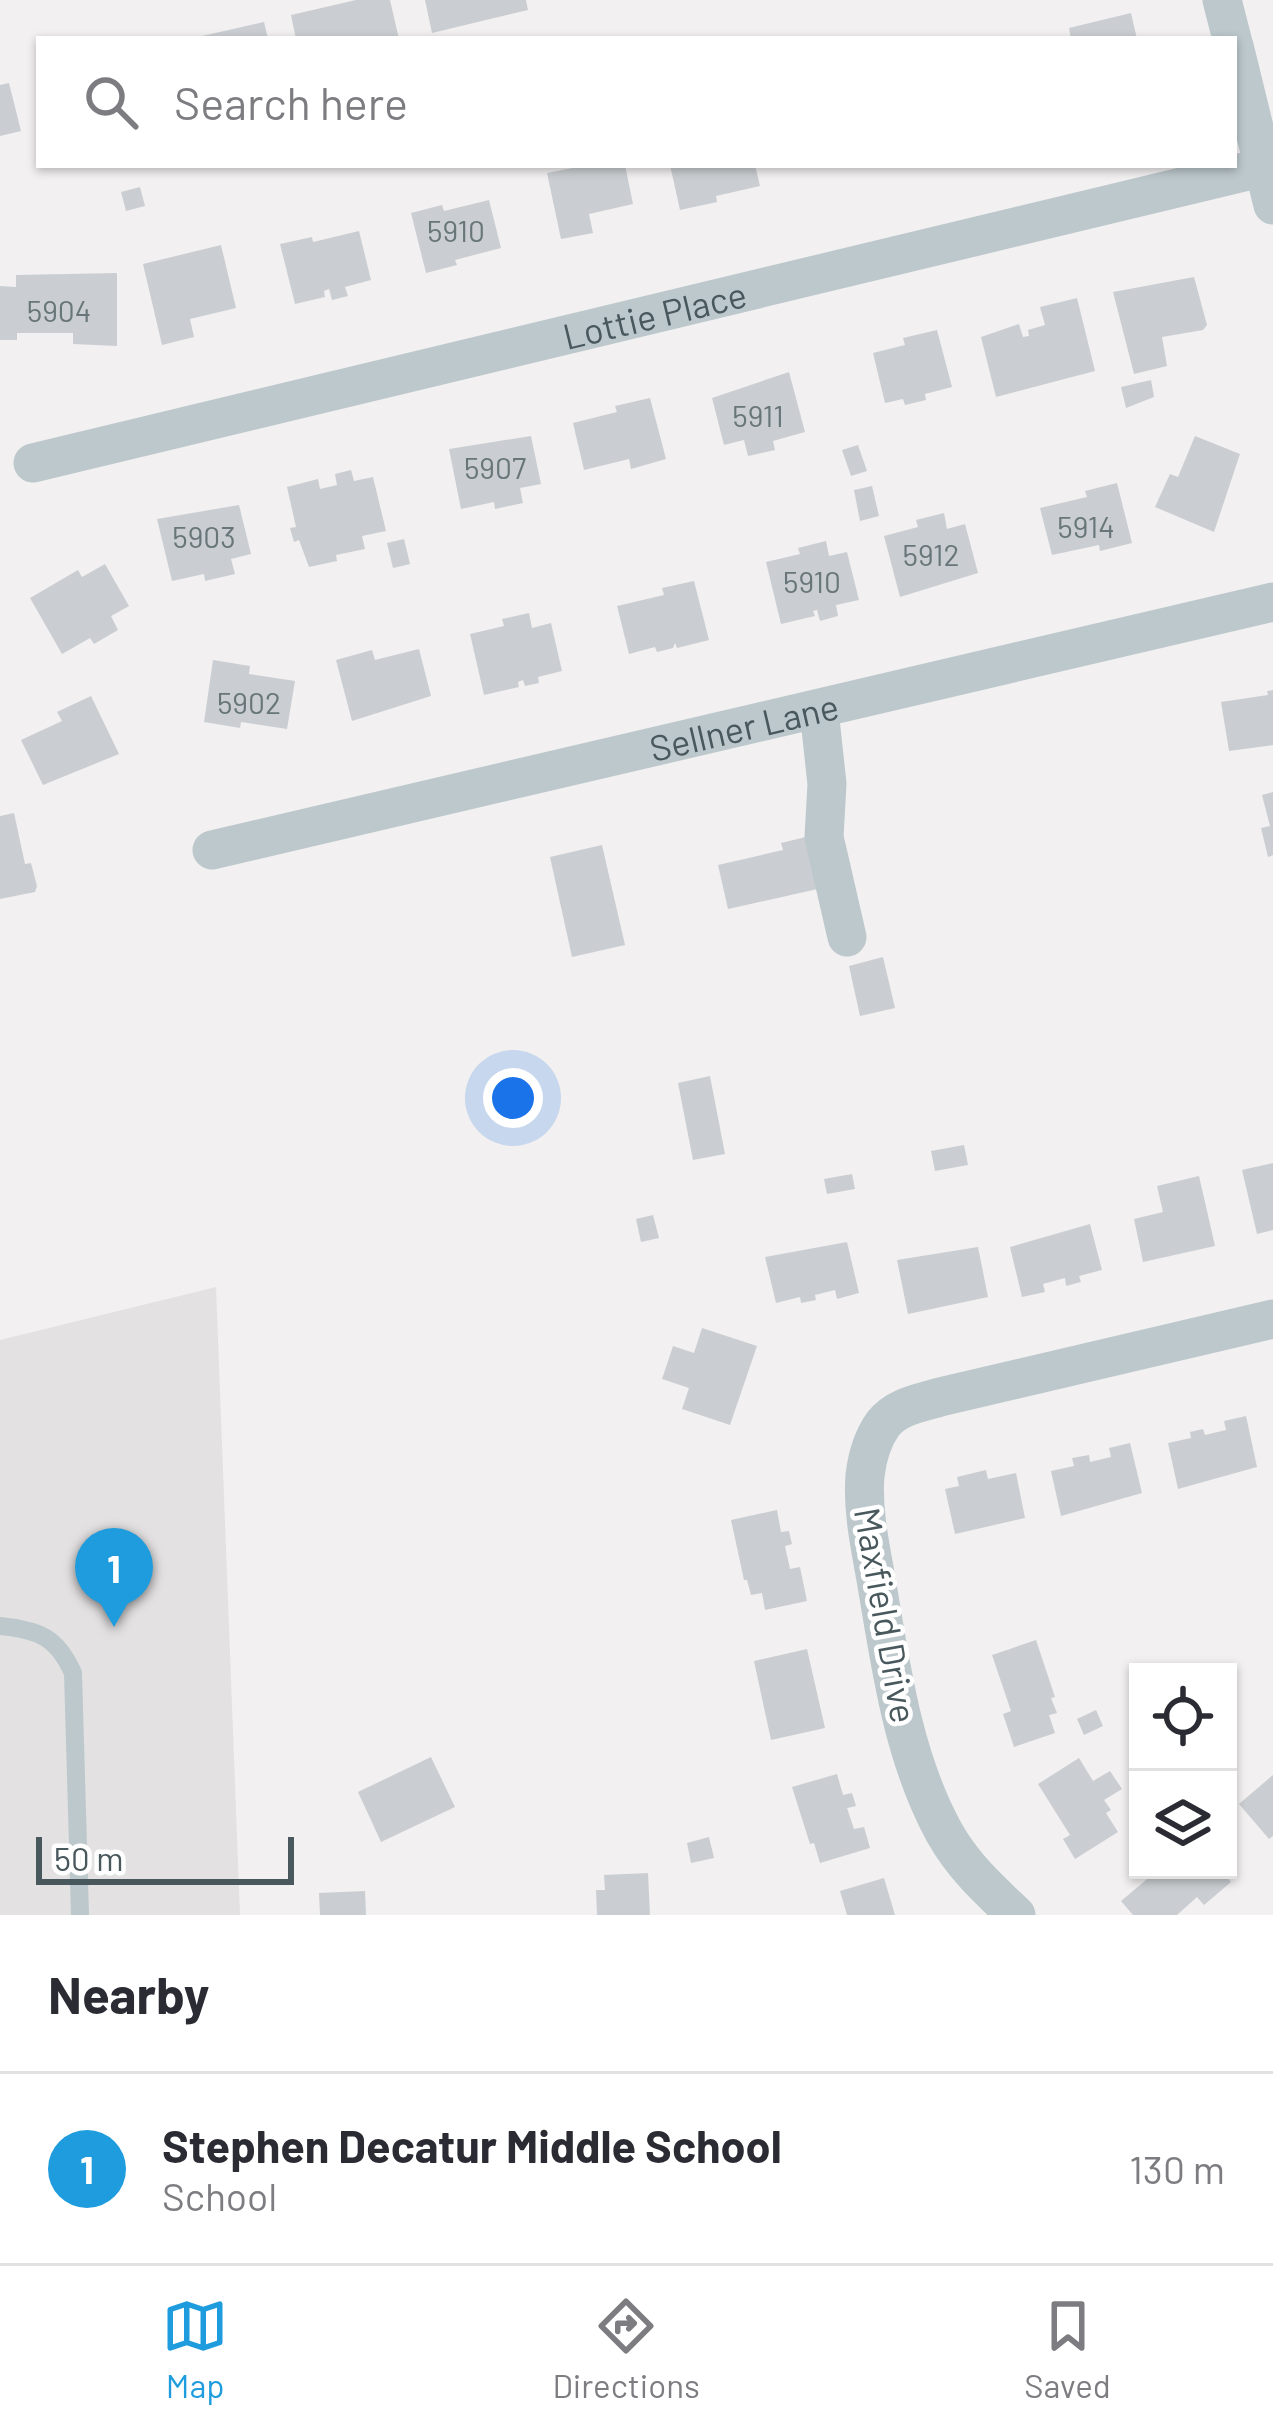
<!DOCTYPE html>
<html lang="en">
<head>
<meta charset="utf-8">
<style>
	:root { --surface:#fff; --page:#f7f7f7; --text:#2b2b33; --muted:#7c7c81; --line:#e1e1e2; --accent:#1e9cdd }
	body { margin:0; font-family:Barlow,sans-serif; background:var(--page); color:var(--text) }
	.controls { position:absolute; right:36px; bottom:36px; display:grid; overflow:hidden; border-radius:0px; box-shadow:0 3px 9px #0004 }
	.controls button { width:108px; height:108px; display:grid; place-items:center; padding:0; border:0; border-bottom:3px solid var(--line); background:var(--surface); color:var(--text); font:60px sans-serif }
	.scale { position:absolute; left:36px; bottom:30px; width:258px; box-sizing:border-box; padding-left:12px; border:6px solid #48585d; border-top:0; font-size:33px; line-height:42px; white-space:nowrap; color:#48585d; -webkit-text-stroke:9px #fff; paint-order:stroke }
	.you { position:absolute; left:513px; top:1098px; width:42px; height:42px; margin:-30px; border:9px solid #fff; border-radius:50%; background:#1a73e8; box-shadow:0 0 0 18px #1a73e833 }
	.badge { display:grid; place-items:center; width:78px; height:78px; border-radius:50%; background:var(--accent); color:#fff; font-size:39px; font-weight:700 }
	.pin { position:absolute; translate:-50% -99px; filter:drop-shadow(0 3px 6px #0008) }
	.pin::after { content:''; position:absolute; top:63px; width:42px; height:36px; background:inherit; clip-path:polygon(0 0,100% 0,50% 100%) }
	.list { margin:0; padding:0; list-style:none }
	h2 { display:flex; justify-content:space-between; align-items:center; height:156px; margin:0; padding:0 48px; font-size:51px }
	h2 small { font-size:39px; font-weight:400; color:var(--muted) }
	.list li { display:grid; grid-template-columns:78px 1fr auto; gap:36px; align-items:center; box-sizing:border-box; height:192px; padding:0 48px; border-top:3px solid var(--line) }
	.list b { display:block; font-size:45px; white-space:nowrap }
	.list p { margin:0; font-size:39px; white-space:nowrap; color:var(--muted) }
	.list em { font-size:39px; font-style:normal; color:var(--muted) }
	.icon { flex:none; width:66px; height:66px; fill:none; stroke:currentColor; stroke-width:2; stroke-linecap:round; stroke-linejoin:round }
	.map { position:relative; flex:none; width:1273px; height:1915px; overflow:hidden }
	.search { position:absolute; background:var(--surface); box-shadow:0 3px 9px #0004; left:36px; right:36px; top:36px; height:132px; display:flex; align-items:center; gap:30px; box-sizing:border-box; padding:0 42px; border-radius:0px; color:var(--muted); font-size:45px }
	.sheet { height:348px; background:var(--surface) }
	nav { display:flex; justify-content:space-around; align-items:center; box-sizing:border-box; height:168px; border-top:3px solid var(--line); background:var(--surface); font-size:33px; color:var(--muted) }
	nav a { display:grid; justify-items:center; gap:6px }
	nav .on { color:var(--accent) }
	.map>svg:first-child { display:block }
	.education { fill:#e3e1e2 }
	.building { fill:#caced2 }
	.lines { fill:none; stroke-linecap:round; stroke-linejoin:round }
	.service { stroke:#bcc8cc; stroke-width:18 }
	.minor { stroke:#bcc8cc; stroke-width:39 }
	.labels { text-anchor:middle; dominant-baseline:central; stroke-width:9; stroke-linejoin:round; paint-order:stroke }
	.number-label { font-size:30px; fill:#68767a }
	.street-label { font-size:36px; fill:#48585d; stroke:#fff }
</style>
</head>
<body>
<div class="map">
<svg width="1273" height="1915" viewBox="0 0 1273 1915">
	<rect width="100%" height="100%" fill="#f2f0f0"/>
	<path class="education" d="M216,1287L240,1915H0V1340Z"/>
	<g class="building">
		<path d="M356,0H390L399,39H296L291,15Z"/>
		<path d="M425,0H526L528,10L432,33Z"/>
		<path d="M1131,13L1137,39H1071L1069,28Z"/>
		<path d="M264,22L268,39H199L198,37Z"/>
		<path d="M9,83L21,131L0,136V85Z"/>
		<path d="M572,165H625L633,204L589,214L593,233L561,239L547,173L573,168Z"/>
		<path d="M670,165H755L760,186L716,196L717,202L680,210Z"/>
		<path d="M140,187L145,206L126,211L121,192Z"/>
		<path d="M489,200L501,248L455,260L457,265L426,273L411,213L442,205L444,211Z"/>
		<path d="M359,231L371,280L345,287L348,296L332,300L329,289L324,291L325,297L295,304L280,244L312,237L313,242Z"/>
		<path d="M221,245L236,308L190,319L194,337L162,345L143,264Z"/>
		<path d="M117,273V346L73,344V333H17V340H0V286L16,287V275Z"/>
		<path d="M1194,277L1207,325L1203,330L1162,337L1167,366L1134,374L1113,292Z"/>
		<path d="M1077,298L1095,371L996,397L981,337L1019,324L1023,337L1029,336L1028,330L1045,325L1040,307Z"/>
		<path d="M937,330L952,387L925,394L926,400L905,405L903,399L885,403L873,353L905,345L903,338Z"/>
		<path d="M789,372L805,432L773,441L775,450L748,456L744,440L724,445L712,398Z"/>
		<path d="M1151,380L1154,397L1126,408L1121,387Z"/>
		<path d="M650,398L666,459L631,469L629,459L584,470L573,423L617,412L615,406Z"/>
		<path d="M531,436L541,484L520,488L523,503L495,509L494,502L461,509L449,449Z"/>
		<path d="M1195,436L1240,454L1214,532L1155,507L1170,474L1178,477Z"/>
		<path d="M858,445L867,471L851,476L842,450Z"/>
		<path d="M351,470L354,481L373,477L386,531L362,536L365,549L336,555L337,561L309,567L299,540L294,542L290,528L296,527L287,487L318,479L320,489L337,485L335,474Z"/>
		<path d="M1117,483L1132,543L1100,551L1099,545L1052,555L1040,508L1087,497L1085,491Z"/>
		<path d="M872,486L879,516L860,521L854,490Z"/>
		<path d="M239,505L251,554L231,559L235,574L205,581L204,574L172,581L157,519Z"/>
		<path d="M944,513L947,529L965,524L978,573L900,597L884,536L918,527L916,520Z"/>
		<path d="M404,539L410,564L393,568L387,543Z"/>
		<path d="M826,541L829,556L847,552L859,600L836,605L838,616L820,621L817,610L813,611L815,616L781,624L766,562L800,554L798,548Z"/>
		<path d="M105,564L129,606L111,616L118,630L94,644L90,638L62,654L30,598L78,570L82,577Z"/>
		<path d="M694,581L709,640L677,648L675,643L673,648L657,652L655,647L629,654L617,606L664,595L662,588Z"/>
		<path d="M529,613L532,628L551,623L562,671L538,677L539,683L525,686L523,680L518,682L519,687L484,695L470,634L504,626L502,619Z"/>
		<path d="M419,649L431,696L352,721L336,660L372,650L375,660Z"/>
		<path d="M213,660L250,666L249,674L295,681L287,729L241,722L240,728L204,722Z"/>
		<path d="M1273,690V745L1229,751L1221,702L1268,695L1267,691Z"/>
		<path d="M91,696L119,754L43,785L21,740L62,721L57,712Z"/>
		<path d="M1273,792V855L1268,857L1261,828L1270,826L1262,795Z"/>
		<path d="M14,813L25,864L31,863L37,886L35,892L0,899V816Z"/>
		<path d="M810,836L822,888L728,909L718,865L783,850L781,843Z"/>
		<path d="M602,845L625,945L572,957L550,857Z"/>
		<path d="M883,957L895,1008L860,1016L849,966Z"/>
		<path d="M710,1076L725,1154L693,1160L678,1083Z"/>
		<path d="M964,1145L968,1165L935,1171L931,1151Z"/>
		<path d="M1273,1163V1230L1257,1234L1242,1170Z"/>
		<path d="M852,1174L855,1189L827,1194L824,1179Z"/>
		<path d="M1199,1176L1215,1246L1143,1262L1134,1219L1163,1212L1157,1186Z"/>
		<path d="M653,1215L659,1238L641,1242L636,1219Z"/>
		<path d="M1090,1224L1102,1270L1079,1276L1081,1282L1066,1286L1065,1278L1043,1284L1045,1292L1022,1297L1010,1247Z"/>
		<path d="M847,1242L859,1293L837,1299L835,1290L815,1295L816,1300L801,1303L800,1297L776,1303L765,1257Z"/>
		<path d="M978,1247L988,1297L908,1314L897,1260Z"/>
		<path d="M702,1328L757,1346L730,1425L682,1409L689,1388L662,1379L673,1346L694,1353Z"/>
		<path d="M1246,1416L1257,1467L1178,1489L1168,1443L1191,1438L1190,1432L1203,1429L1205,1435L1226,1430L1224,1421Z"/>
		<path d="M1130,1443L1142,1493L1061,1516L1051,1471L1074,1466L1072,1458L1089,1455L1090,1462L1111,1457L1109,1448Z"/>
		<path d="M986,1470L988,1479L1016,1473L1025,1518L955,1534L945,1489L959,1486L957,1477Z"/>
		<path d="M777,1510L781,1532L789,1531L792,1544L785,1546L790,1569L800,1567L807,1601L765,1610L762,1593L751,1595L747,1580H744L731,1520Z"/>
		<path d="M1036,1640L1055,1697L1051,1698L1057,1713L1049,1715L1055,1733L1014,1747L1003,1714L1011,1711L992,1655Z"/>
		<path d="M807,1649L825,1728L771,1740L754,1661Z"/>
		<path d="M1096,1710L1103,1726L1084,1735L1077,1719Z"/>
		<path d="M431,1757L455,1807L381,1842L358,1792Z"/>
		<path d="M1079,1758L1093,1781L1110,1771L1122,1789L1104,1800L1111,1810L1106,1813L1118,1832L1075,1859L1063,1839L1070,1835L1038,1784Z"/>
		<path d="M837,1774L843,1795L852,1793L856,1806L847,1808L854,1829L864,1827L870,1848L820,1863L814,1843L810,1844L792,1787Z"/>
		<path d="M1273,1775V1836L1269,1839L1239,1804Z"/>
		<path d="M709,1837L714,1858L691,1863L687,1843Z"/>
		<path d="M1158,1870H1221L1231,1882L1204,1905L1197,1897L1177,1915H1133L1121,1901Z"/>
		<path d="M648,1873L650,1915H597L596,1890H605L604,1875Z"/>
		<path d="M884,1878L895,1915H847L840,1891Z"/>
		<path d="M365,1891L366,1915H320L319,1893Z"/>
	</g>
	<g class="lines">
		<path class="service" d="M0,1626C39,1630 57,1637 73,1673L80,1915"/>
		<g class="minor">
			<path d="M1222,0L1232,39"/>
			<path d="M1234,46L1273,205"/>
			<path id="s1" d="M33,463L1273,165"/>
			<path d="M819,710L827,784L824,837L847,937"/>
			<path id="s2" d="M212,850L1273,602"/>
			<path d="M1016,1915C988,1889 963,1866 944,1832C903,1757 891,1668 877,1585C871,1550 862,1511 865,1476C867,1458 873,1438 883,1424C897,1406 920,1403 940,1397L1273,1319"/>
		</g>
	</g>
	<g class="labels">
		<g class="number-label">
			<text x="456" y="230">5910</text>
			<text x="59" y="310">5904</text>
			<text x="758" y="415">5911</text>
			<text x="495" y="467">5907</text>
			<text x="1086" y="526">5914</text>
			<text x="204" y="536">5903</text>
			<text x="931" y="554">5912</text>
			<text x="812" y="581">5910</text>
			<text x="249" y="702">5902</text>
		</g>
		<g class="street-label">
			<text stroke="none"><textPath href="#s1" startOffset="639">Lottie Place</textPath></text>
			<text stroke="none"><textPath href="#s2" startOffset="546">Sellner Lane</textPath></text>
			<text transform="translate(887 1615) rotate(80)">Maxfield Drive</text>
		</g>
	</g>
</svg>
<div class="controls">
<button><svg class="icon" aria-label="locate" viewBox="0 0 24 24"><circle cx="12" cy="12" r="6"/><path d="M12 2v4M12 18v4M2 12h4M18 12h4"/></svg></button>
<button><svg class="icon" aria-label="layers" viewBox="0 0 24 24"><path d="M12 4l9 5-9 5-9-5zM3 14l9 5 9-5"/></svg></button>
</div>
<div class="scale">50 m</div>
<div class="you"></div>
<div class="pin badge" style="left:114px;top:1627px">1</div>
<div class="search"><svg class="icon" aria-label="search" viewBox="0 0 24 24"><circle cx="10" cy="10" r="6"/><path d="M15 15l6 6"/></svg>Search here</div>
</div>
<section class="sheet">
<h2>Nearby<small></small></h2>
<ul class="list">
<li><span class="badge">1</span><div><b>Stephen Decatur Middle School</b><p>School</p></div><em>130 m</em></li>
</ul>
</section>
<nav>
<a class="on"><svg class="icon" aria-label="map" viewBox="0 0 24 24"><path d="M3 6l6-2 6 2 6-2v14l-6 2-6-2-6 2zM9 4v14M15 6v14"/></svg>Map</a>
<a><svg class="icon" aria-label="directions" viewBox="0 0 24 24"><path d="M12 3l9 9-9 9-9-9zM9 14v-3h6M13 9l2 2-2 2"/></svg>Directions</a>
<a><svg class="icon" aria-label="saved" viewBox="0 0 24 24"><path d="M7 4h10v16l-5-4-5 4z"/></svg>Saved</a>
</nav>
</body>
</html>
